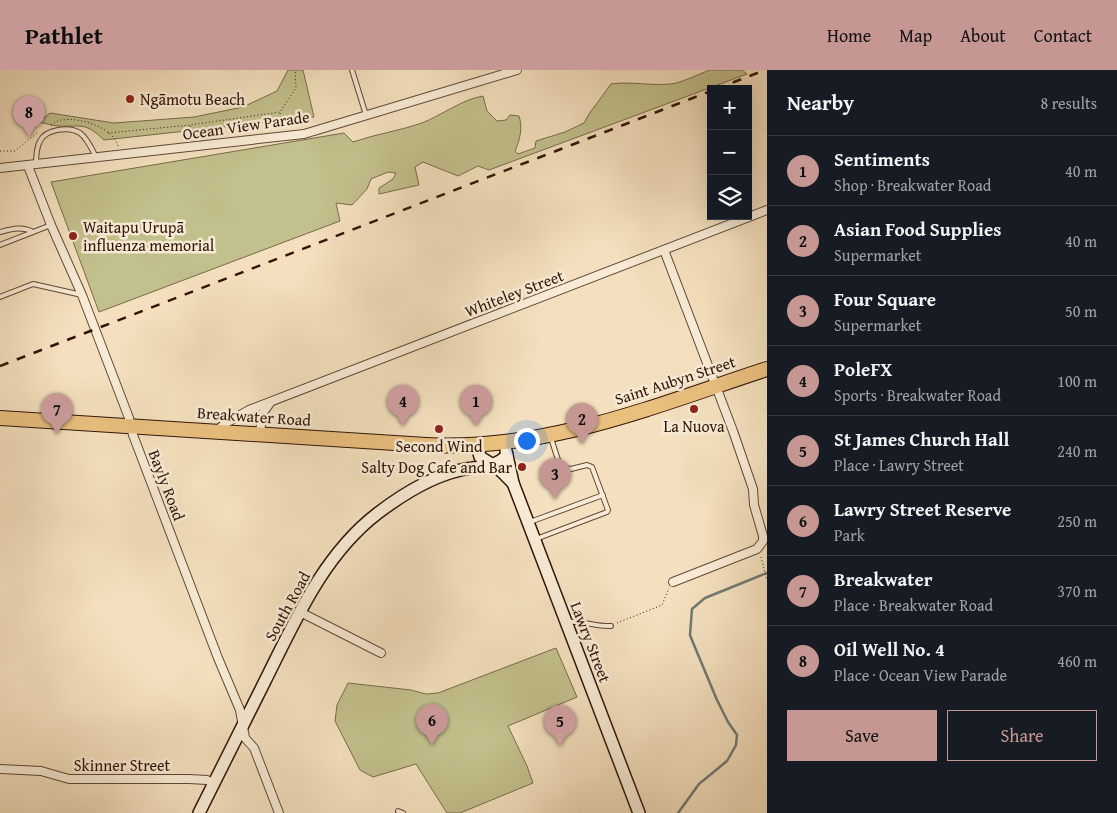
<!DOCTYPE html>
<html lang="en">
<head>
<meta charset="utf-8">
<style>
	:root { --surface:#171b24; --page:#20242c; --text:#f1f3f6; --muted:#9ea1a6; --line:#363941; --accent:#c59692 }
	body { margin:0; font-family:"Gentium Book Plus",serif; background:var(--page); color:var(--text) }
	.controls { position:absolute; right:15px; top:15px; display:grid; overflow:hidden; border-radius:0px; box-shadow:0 5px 20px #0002 }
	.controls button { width:45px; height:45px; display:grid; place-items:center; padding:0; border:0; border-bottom:1px solid var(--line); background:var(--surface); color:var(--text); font:25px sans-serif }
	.you { position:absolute; left:526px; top:370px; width:18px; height:18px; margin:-12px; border:4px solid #fff; border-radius:50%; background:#1a73e8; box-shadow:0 0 0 8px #1a73e833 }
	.badge { display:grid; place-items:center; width:32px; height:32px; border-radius:50%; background:var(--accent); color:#111; font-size:16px; font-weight:700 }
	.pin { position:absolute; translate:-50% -41px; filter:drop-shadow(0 1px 2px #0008) }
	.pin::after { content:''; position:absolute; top:26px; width:18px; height:15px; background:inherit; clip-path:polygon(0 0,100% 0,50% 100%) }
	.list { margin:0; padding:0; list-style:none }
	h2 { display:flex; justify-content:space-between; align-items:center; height:65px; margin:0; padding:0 20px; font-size:21px }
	h2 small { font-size:16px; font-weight:400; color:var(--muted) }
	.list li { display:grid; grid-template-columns:32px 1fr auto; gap:15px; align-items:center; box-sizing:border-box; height:70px; padding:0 20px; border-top:1px solid var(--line) }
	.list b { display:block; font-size:19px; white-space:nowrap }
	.list p { margin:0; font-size:16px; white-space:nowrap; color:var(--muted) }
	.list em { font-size:16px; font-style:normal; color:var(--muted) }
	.actions { display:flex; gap:10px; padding:15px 20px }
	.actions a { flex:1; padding:11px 0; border:1px solid var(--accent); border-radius:0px; text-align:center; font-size:18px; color:var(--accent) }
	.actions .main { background:var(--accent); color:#111 }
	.icon { flex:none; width:28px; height:28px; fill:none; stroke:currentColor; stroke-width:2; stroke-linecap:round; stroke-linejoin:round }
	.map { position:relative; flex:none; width:767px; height:743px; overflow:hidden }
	header { display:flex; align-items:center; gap:30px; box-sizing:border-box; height:70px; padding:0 25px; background:var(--accent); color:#111 }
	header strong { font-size:24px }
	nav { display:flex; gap:28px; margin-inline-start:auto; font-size:18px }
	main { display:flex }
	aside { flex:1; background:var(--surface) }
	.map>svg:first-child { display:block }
	.green { fill:#c2c08c; stroke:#796a4b }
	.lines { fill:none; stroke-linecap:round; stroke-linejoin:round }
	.stream { stroke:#727974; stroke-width:2.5 }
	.lane-casing { stroke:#614837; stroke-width:6 }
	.street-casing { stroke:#614837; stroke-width:10 }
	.secondary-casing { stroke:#30150a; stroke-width:14 }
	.highway-casing { stroke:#30150a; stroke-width:16 }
	.path { stroke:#30150a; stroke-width:1; stroke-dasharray:1 2.5; stroke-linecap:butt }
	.lane { stroke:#f8ebd5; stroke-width:4 }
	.street { stroke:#f8ebd5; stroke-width:8 }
	.secondary { stroke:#f8ebd5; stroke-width:11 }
	.highway { stroke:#eac07f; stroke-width:14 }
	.rail { stroke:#30150a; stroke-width:2.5; stroke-dasharray:9 9; stroke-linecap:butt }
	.poi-dot { fill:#8f2418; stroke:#f8ebd5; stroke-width:2 }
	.labels { text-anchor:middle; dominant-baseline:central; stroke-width:5; stroke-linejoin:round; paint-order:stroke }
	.poi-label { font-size:16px; fill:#30150a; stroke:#f8ebd5; text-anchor:start }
	.street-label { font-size:16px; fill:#30150a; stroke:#f8ebd5 }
</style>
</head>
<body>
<header>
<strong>Pathlet</strong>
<nav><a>Home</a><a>Map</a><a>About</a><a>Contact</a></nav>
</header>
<main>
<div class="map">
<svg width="767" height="743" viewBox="0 0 767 743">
	<rect width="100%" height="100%" fill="#f4e0be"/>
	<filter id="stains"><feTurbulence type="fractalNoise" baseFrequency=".004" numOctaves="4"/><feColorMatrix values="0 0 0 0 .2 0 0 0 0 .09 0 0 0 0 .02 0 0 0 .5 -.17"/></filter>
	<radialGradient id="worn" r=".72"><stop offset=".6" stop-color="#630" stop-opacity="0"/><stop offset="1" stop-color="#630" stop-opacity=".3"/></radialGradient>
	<g class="green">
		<path d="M288,0H303L314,47L104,70C85,52 83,57 59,56C52,56 45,53 39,52L50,43L114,53L194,47L243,37L277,21Z"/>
		<path d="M710,0H742L747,4L489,100L478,96L458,106L423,92L415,97L419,115L379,124V118L393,109L396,103L388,102L371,109L367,119L352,135L336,133L340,151L99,242L51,112L344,63L353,72C376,64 399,61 422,53C442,45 463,29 483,26L487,41L497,51L506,50L510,45L519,46C523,58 520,69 515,81L518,84L535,78L536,71L565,62L584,53L589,44L611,14C631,11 650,16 670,14C679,14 699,4 710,0Z"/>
		<path d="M556,578L577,627L508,656L527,696L533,713L460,743H447L416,694L373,707L360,700L335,651L337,635L348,613L411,620L426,624L438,623Z"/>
	</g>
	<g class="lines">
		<path class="stream" d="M678,743L699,714L727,691L736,675L737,665L728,652L717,630L694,575L690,565L692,539L705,528L767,503"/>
		<g class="lane-casing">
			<g id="lane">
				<path d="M352,0L366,45"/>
				<path d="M36,95C36,87 36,78 40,71C46,59 69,56 80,63C87,68 92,79 96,87"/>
				<path d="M0,162C12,159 22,156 33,162"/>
				<path d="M0,175L51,155"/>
				<path d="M0,227L33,214L82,225"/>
				<path d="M530,452L603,425"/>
				<path d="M536,469L607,442L608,440L592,397L587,395L571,399L563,398L559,393L551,368"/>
				<path d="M567,552C582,550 596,557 611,556"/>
				<path d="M398,741L403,743"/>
			</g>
		</g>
		<g class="street-casing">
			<g id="street">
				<path d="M28,96L51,155L82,225L129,348L133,365L218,588L240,640L245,668L254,678L279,743"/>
				<path d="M0,98L304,64L517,0"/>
				<path d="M664,180L733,361L753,419L754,435L763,466V471L757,479L673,512"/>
				<path d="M216,361L226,353L249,340L767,140"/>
				<path d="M260,364L262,344L270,333"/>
				<path d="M300,542L381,583"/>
				<path d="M0,699L41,701L69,709H189L207,710L214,714"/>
			</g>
		</g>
		<g class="secondary-casing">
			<g id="secondary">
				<path d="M506,381L513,413L639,743"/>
				<path d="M479,383L480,387L498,398L513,413"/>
				<path d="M199,743C221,699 243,655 265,611C295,551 323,485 378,443C403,424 434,405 465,399C479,397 497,397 507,385"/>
			</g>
		</g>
		<g class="highway-casing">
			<path id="highway" d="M0,348L426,375C547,381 654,336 767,299"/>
		</g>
		<g class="path">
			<path d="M280,43L282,58"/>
			<path d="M51,55C54,53 58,50 62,50C79,47 113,57 118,76"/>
			<path d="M190,56L192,69"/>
			<path d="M108,63L190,55L280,42L296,18L295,0"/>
			<path d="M0,81H15L37,63"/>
			<path d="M761,487L767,510"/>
			<path d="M617,553L662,535L669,518"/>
		</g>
		<use href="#lane" class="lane"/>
		<use href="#street" class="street"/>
		<use href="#secondary" class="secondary"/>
		<use href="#highway" class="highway"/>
		<g class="rail">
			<path d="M716,19L765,0"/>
			<path d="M0,296L711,21"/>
		</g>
	</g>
	<g class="poi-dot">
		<circle cx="130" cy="29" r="5"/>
		<circle cx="73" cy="166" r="5"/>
		<circle cx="694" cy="339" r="5"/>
		<circle cx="439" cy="359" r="5"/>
		<circle cx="522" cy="397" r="5"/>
	</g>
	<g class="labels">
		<g class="poi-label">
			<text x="140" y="29">Ngāmotu Beach</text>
			<text x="83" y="157">Waitapu Urupā<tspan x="83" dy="18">influenza memorial</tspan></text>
			<text x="694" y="356" text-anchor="middle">La Nuova</text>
			<text x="439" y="376" text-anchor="middle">Second Wind</text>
			<text x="512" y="397" text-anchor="end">Salty Dog Cafe and Bar</text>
		</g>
		<g class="street-label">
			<text transform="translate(246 55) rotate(-8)">Ocean View Parade</text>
			<text transform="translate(514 223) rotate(-21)">Whiteley Street</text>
			<text transform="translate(675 310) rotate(-18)">Saint Aubyn Street</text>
			<text transform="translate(254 346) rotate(4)">Breakwater Road</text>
			<text transform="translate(167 415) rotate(69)">Bayly Road</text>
			<text transform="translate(287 536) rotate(-61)">South Road</text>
			<text transform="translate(591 572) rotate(69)">Lawry Street</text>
			<text x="122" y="695">Skinner Street</text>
		</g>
	</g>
	<rect width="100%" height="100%" filter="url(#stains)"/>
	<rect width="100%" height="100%" fill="url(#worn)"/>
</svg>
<div class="controls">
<button>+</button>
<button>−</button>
<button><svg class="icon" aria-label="layers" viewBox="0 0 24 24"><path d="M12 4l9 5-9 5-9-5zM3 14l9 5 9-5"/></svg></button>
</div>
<div class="you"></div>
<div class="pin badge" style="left:476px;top:356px">1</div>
<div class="pin badge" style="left:582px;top:374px">2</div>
<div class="pin badge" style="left:555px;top:429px">3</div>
<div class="pin badge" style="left:403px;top:356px">4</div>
<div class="pin badge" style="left:560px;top:676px">5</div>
<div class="pin badge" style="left:432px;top:675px">6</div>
<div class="pin badge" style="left:57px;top:364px">7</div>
<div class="pin badge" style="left:29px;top:67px">8</div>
</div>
<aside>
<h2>Nearby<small>8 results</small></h2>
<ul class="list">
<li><span class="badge">1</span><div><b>Sentiments</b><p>Shop · Breakwater Road</p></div><em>40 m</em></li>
<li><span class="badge">2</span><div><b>Asian Food Supplies</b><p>Supermarket</p></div><em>40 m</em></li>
<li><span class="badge">3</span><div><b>Four Square</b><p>Supermarket</p></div><em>50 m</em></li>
<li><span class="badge">4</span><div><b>PoleFX</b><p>Sports · Breakwater Road</p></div><em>100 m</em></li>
<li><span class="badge">5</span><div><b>St James Church Hall</b><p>Place · Lawry Street</p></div><em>240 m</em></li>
<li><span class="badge">6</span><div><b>Lawry Street Reserve</b><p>Park</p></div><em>250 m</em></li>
<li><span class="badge">7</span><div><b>Breakwater</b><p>Place · Breakwater Road</p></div><em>370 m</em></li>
<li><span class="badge">8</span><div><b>Oil Well No. 4</b><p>Place · Ocean View Parade</p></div><em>460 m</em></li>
</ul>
<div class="actions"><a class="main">Save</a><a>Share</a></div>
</aside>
</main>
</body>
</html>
